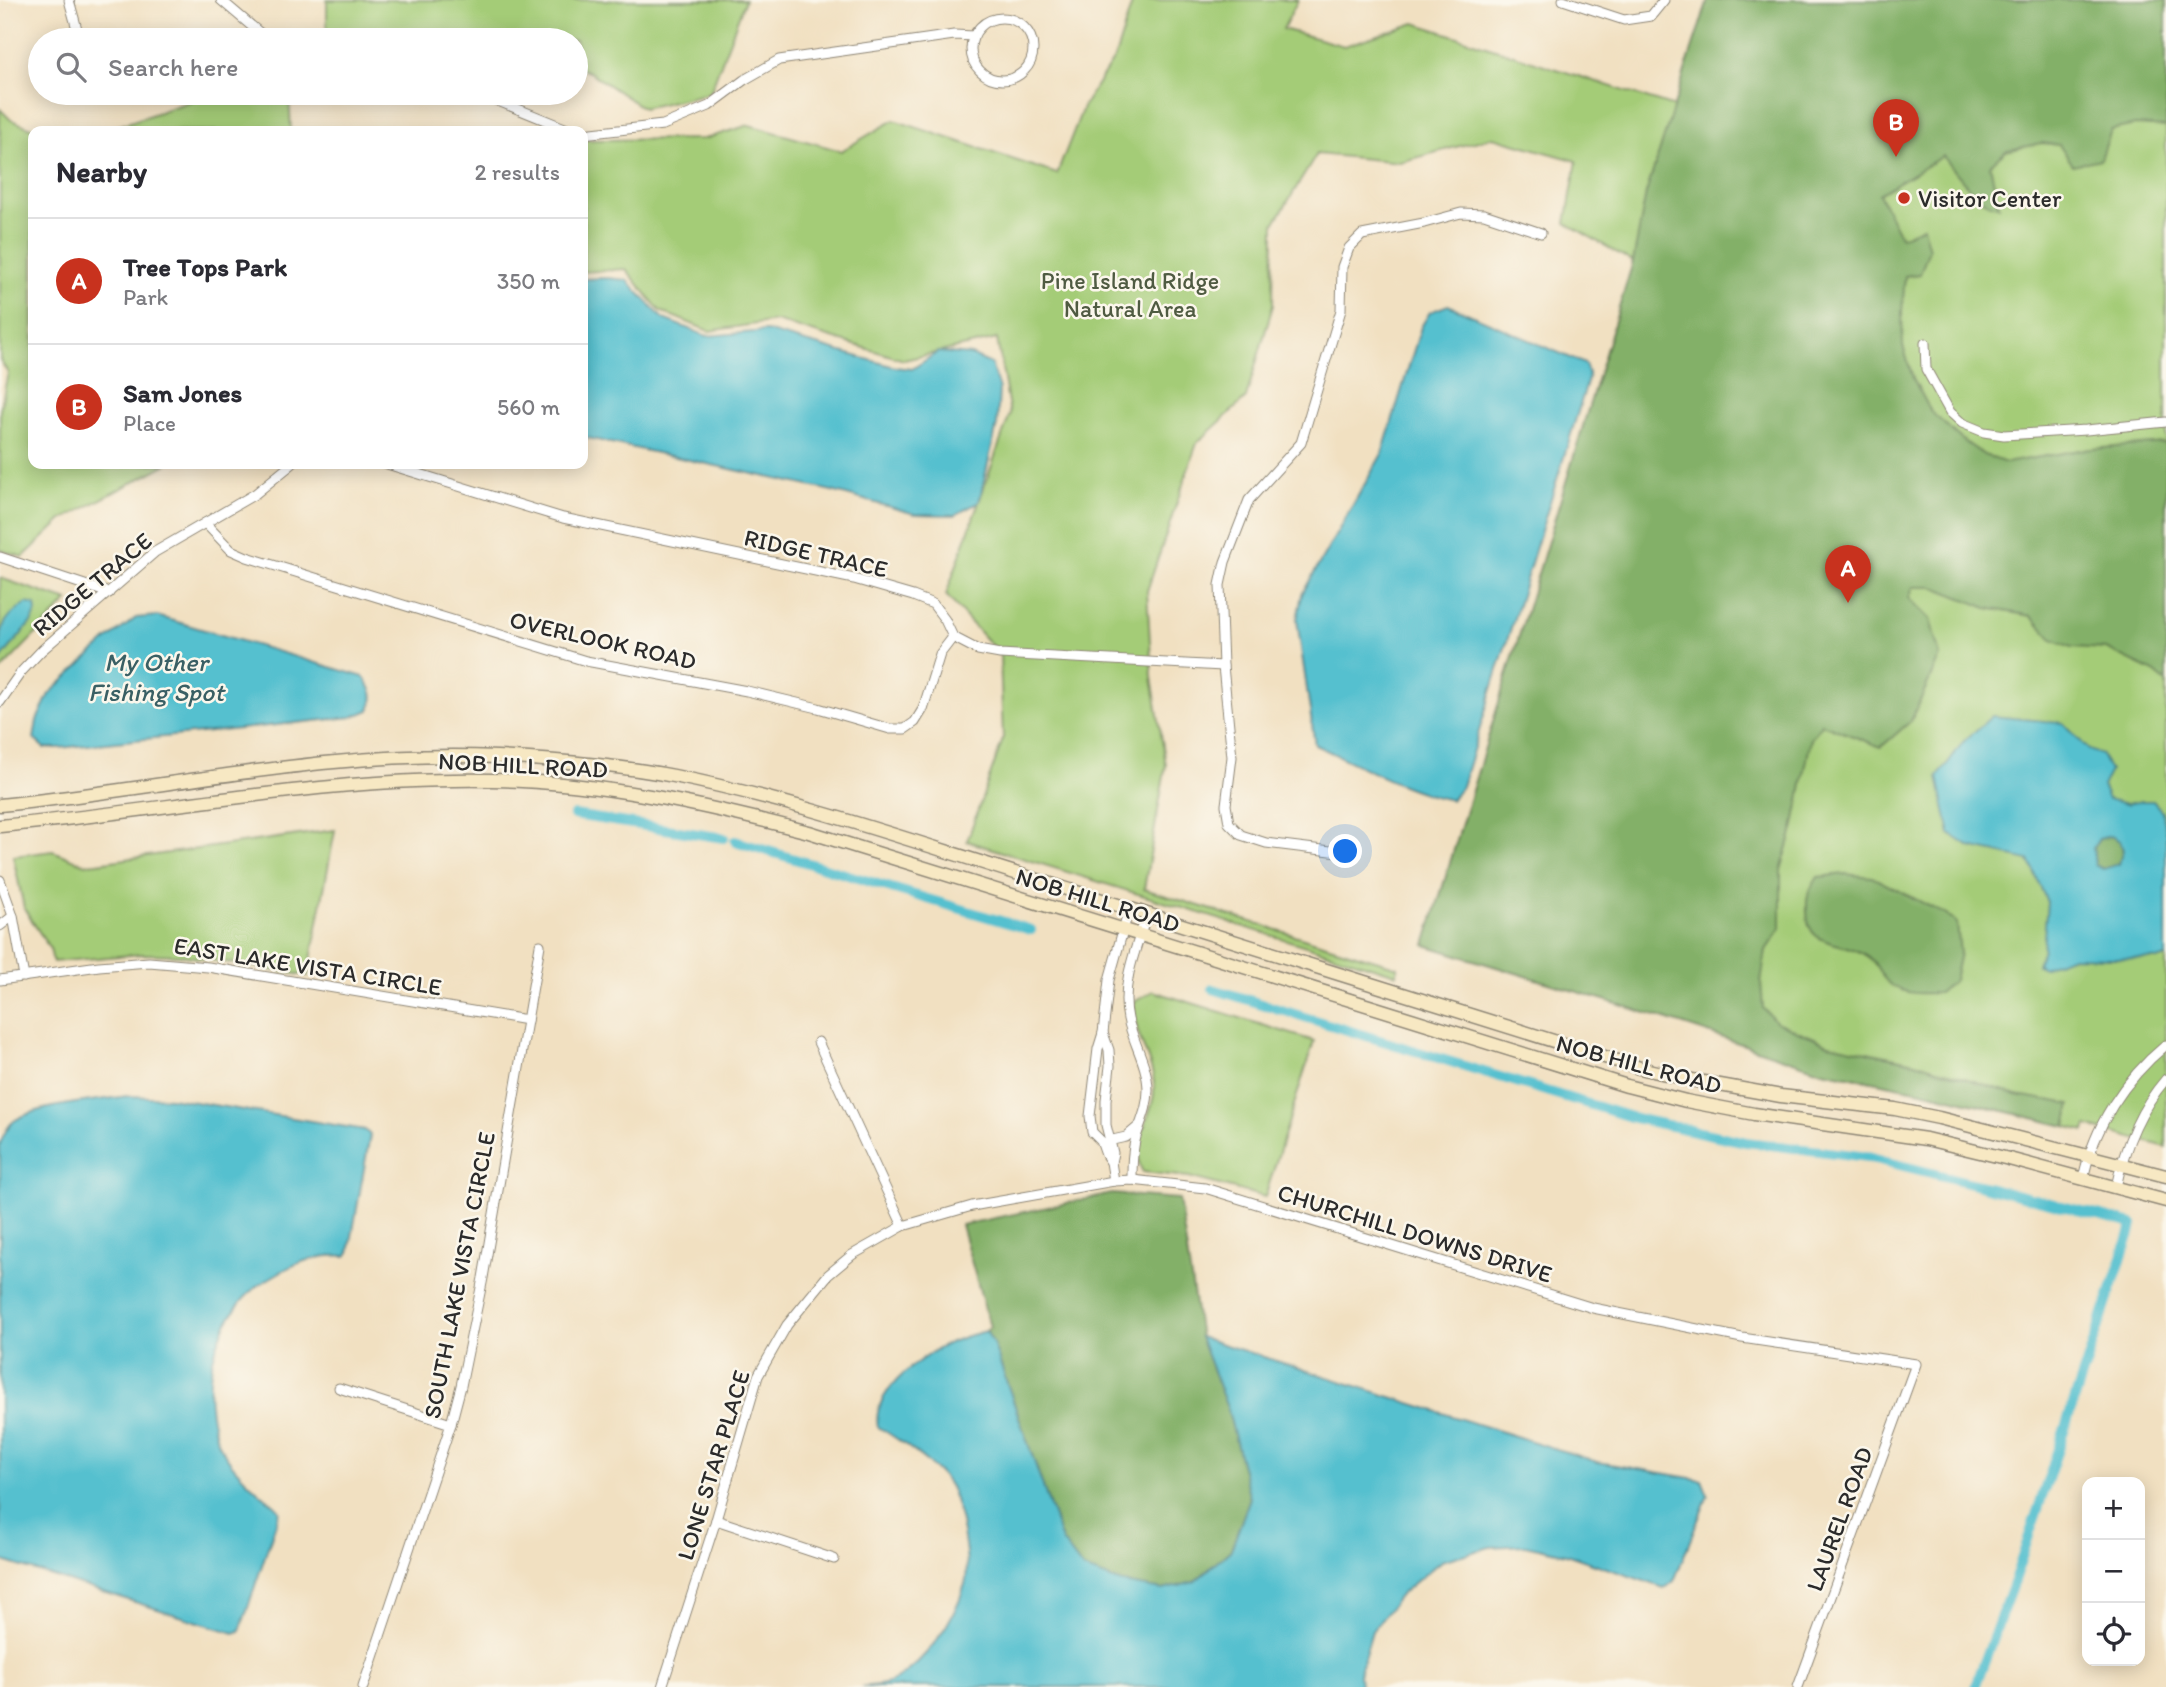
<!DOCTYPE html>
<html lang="en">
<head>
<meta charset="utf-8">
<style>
	:root { --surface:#fff; --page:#f7f7f7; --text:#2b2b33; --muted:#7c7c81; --line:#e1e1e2; --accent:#c8321e }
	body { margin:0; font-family:Itim,sans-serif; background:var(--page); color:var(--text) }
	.controls { position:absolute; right:21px; bottom:21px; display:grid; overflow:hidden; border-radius:14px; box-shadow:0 4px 18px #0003 }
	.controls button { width:63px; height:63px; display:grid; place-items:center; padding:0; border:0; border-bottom:2px solid var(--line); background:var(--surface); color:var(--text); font:35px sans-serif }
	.you { position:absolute; left:1346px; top:852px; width:24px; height:24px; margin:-18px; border:5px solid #fff; border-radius:50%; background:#1a73e8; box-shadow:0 0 0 10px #1a73e833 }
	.badge { display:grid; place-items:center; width:46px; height:46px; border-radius:50%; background:var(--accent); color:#fff; font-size:23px; font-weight:700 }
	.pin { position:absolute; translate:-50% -58px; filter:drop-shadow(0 2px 4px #0008) }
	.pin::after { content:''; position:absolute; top:37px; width:24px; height:21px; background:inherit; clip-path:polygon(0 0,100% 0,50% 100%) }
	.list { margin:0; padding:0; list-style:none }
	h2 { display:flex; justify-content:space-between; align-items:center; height:91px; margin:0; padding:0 28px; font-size:30px }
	h2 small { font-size:23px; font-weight:400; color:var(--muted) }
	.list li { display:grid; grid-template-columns:46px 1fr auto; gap:21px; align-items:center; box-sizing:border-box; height:126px; padding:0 28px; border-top:2px solid var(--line) }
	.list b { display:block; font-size:26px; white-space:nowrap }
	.list p { margin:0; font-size:23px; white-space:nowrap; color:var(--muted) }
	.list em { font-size:23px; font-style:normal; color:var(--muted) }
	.icon { flex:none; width:38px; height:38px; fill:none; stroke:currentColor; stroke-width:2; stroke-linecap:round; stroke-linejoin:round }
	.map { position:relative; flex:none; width:2166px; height:1687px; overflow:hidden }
	.search { position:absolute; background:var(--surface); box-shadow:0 4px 18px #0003; left:28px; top:28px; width:560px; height:77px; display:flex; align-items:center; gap:18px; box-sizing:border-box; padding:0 24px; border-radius:38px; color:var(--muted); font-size:26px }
	.panel { position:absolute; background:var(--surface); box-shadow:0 4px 18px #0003; left:28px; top:126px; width:560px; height:343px; border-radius:14px }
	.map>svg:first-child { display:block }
	.green { fill:#a4cc77; stroke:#687c51; stroke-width:2 }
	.forest { fill:#83b068; stroke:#576e4a; stroke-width:2 }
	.water { fill:#54c0cf; stroke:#40767d; stroke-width:2; fill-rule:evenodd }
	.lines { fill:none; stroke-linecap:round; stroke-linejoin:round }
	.canal { stroke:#54c0cf; stroke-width:10 }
	.street-casing { stroke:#8e8676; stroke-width:11 }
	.secondary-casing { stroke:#8e8676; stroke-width:15 }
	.street { stroke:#fff; stroke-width:9 }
	.secondary { stroke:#f7e8c3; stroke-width:12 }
	.poi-dot { fill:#c8321e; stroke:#fbf7ec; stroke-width:2.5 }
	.labels { text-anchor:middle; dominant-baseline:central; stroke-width:5; stroke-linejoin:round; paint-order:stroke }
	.poi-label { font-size:24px; fill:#2b2b2b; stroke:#fbf7ec; text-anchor:start }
	.park-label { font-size:24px; fill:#4f5b42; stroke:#fbf7ec }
	.street-label { font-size:24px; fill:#2b2b2b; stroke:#fbf7ec }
	.water-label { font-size:26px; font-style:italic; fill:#395f64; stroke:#fbf7ec }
</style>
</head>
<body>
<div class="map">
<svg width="2166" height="1687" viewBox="0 0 2166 1687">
	<rect width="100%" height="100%" fill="#fbf7ec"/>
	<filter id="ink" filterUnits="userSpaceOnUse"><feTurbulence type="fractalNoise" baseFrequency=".0143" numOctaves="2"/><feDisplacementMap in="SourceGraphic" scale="14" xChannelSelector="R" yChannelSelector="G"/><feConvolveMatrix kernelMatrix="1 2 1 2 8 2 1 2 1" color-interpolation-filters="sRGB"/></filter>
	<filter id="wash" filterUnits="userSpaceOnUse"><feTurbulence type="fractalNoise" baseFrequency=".00686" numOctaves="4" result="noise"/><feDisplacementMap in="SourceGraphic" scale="28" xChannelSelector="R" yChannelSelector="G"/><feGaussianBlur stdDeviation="1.57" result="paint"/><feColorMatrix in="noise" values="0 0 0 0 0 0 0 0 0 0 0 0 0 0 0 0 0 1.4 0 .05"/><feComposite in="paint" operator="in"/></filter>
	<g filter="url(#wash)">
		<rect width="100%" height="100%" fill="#f1e0c1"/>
		<g class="green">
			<path d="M327,0H745L710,93L643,108L589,72L576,67V40H327Z"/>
			<path d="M1133,0H1298L1283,29L1344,46L1415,23L1674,107L1708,0H2166V1147L2087,1126L2085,1131L1922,1091L1823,1071L1666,1019L1425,945L1633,262L1566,223L1577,161L1493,137L1400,162L1317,154L1274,224L1273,305L1246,398L1197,443L1147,591L1152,677L1166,765L1144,889L1398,967L1396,974L967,841L1003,739L1000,655L946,595L1010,414L997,339L904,360L776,321L709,331L660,311L626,269L583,272V140L704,139L749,125L841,151L894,120L1057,174L1084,105L1115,57Z"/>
			<path d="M214,93H289L291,131H104Z"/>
			<path d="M0,109L11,120L39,131H33V464H167L62,520L23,557L0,550V410L8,373L0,360Z"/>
			<path d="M0,578L68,601L0,671Z"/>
			<path d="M335,830L308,976L180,955L142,954L53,962L50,949L24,908L13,856L53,851L85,864L97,863Z"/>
			<path d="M1153,991L1314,1041L1265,1197L1189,1177L1143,1172C1129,1150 1149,1121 1153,1099C1158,1076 1146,1056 1139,1035C1135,1025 1135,1013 1134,1002Z"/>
		</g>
		<g class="forest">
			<path d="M1708,0H2166V127L2135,125L2111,130L2101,159L2073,165L2059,145L2041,143L2006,151L1990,165L1999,206C1979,206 1955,171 1943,156L1879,194L1901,237L1923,227L1929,249L1920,274L1905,276L1902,312L1903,346L1913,378L1931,412L1961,439L1984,455L2006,463L2080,450L2163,443L2166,445V682L2154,672L2106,649L2072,647L2052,639L2031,616L1987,608L1934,587H1913L1909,598L1930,619L1940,656L1911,721L1881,747L1822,724L1811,739L1793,830L1781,870V928L1766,950L1761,982L1763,1008L1776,1022L1829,1044L1915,1062L2017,1095L2071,1104L2066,1126L1922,1091L1823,1071L1666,1019L1425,945L1633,262L1646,193Z"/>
			<path d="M2111,836L2120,841L2123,850L2119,864L2103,869L2095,865L2093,848L2099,839Z"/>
			<path d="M1845,874L1872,877L1945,914L1957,923L1960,953L1954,980L1939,993C1920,994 1896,995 1883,977C1876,967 1875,960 1862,953C1839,940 1807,948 1807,912C1806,895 1808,892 1818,877Z"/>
			<path d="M1111,1194L1179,1199L1200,1337L1228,1410L1250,1498L1231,1550L1194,1582L1163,1590L1122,1583L1083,1569L1062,1541L993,1343L986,1331L990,1327L961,1225Z"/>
		</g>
		<g class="water">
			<path d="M607,278L627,280L663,319L707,336L766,331L895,367L912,369L938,352L971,355L991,364L999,389L997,425L979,502L955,515L915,514L832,491L583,437V279Z"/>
			<path d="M1448,305L1585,364L1589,376L1462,786L1451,800C1404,791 1358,764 1315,745L1297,620L1302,594L1382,454L1421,327L1430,312Z"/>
			<path d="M27,603L35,605L36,612L33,620L0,660C0,629 0,619 27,603Z"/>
			<path d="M157,616L364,677C372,690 376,696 369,710L352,717L59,748H44L34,739L37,720L49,694L107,640L136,618Z"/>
			<path d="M1992,716L2063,723L2089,750L2102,755L2110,771L2102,786L2108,799L2126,804L2142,801H2153L2162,811L2166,835V957L2160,959L2069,957L2043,968L2037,965L2043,949L2047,902L2029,860L1970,847L1950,834L1938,777L1963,742ZM2111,836L2120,841L2123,850L2119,864L2103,869L2095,865L2093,848L2099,839Z"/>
			<path d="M128,1096L171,1098L365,1130L370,1135L349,1253L346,1256C325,1254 302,1260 284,1270C269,1278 252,1288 241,1302C212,1337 203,1385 214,1429C220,1455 241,1476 260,1493C267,1500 275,1503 280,1511L240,1631L234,1633L0,1560V1144C3,1136 7,1126 14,1121C40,1104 96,1101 128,1096Z"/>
			<path d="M986,1331L993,1343L1062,1541L1083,1569L1122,1583L1163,1590L1194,1582L1231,1550L1250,1498L1228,1410L1200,1337L1598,1462L1702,1480L1708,1495L1674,1581L1664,1588L1566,1554L1525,1545L1490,1547L1441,1561L1401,1594L1372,1631L1359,1675L1360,1687H861C871,1685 884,1686 893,1681C927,1661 954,1621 965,1584C971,1562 960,1510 951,1489C942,1469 897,1438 878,1427C870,1390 929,1350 959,1339C968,1335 977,1334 986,1331Z"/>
		</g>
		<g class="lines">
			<g class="canal">
				<path d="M574,815L724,838"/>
				<path d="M735,841L1031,930"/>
				<path d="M1213,989L1634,1118L1746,1142L1868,1157L2133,1224L2015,1578L1975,1687"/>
			</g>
		</g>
	</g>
	<g filter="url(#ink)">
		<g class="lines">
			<g class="street-casing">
				<g id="street">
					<path d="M69,0L80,40"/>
					<path d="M221,0L268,40"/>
					<path d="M1563,0L1624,20L1651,16L1664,0"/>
					<circle cx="1002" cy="49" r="31"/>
					<path d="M433,93L481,94L572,131"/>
					<path d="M583,134L663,125L709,106L744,80L779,60L954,35L974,36"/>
					<path d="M1925,343L1926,369L1950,412L1962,423L1984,432L2004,435L2086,430L2166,422"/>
					<path d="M387,464L563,518L854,579L913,596L933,604L945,620L953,637L978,650L1000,654L1223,666"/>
					<path d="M205,523L231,550L247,557L586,661L747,691L818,708L890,729H905L915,722L923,709L940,654L953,637"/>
					<path d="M0,557L109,593"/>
					<path d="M0,702L21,672L42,650L155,552L255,494L292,464"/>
					<path d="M1347,853L1266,843L1241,835L1229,823L1226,805L1232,757L1223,666L1220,585L1225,562L1249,500L1301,443L1341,310L1342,267L1349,248L1362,235L1424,223L1461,213L1484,214L1541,233"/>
					<path d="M0,880L13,916L24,977"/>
					<path d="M0,926L13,916"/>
					<path d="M0,980L99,966L149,962L208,967L527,1020"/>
					<path d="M1103,1033L1109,1050L1110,1066L1106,1100V1125L1113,1153L1111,1162L1114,1181"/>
					<path d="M818,1042L903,1226"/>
					<path d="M1108,1141L1126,1137L1139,1126"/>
					<path d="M1111,1162L1106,1155L1101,1141L1092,1132L1090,1116L1098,1049L1103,1033L1109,980L1129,909"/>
					<path d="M2083,1179C2094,1126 2124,1080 2166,1045"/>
					<path d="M1132,1180C1132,1165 1132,1151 1136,1137C1141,1121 1148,1107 1148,1090C1148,1065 1133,1043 1128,1019C1120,984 1137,946 1147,914"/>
					<path d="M2116,1187C2124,1149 2140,1109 2166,1079"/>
					<path d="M339,1388L451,1424"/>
					<path d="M716,1520L834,1559"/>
					<path d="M363,1687L451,1424L461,1386L483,1278L540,945"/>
					<path d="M662,1687L716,1520L758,1376L787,1325L828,1275L852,1255L903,1226L972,1206L1114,1181L1132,1180L1205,1188L1593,1308L1742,1338L1916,1364L1798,1687"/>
				</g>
			</g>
			<g class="secondary-casing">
				<g id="secondary">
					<path d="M0,805C165,789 331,749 497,757C556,760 617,765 674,776C799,801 920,844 1041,881C1241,943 1440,1006 1640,1068L1692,1080L1781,1096L1895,1109L1939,1118L2166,1176"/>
					<path d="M0,826C164,811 326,777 491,780C598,781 705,805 809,832L1627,1086L1686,1101L1754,1114L1926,1139L2009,1159L2166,1201"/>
				</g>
			</g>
			<use href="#street" class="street"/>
			<use href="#secondary" class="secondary"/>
		</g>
	</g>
	<circle class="poi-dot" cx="1904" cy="198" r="7"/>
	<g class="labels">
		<g class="poi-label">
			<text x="1918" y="198">Visitor Center</text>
		</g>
		<g class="park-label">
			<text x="1130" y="280">Pine Island Ridge<tspan x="1130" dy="28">Natural Area</tspan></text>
		</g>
		<g class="street-label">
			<text transform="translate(816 553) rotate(13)">RIDGE TRACE</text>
			<text transform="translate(92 584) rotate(-40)">RIDGE TRACE</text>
			<text transform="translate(603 640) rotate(13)">OVERLOOK ROAD</text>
			<text transform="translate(523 765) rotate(3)">NOB HILL ROAD</text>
			<text transform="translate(1098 900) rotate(17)">NOB HILL ROAD</text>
			<text transform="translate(308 966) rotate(9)">EAST LAKE VISTA CIRCLE</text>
			<text transform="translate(1639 1064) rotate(15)">NOB HILL ROAD</text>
			<text transform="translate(1415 1233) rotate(17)">CHURCHILL DOWNS DRIVE</text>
			<text transform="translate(459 1275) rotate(-79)">SOUTH LAKE VISTA CIRCLE</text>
			<text transform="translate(713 1465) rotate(-73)">LONE STAR PLACE</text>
			<text transform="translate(1839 1519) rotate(-70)">LAUREL ROAD</text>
		</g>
		<g class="water-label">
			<text x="156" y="662">My Other<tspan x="156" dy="30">Fishing Spot</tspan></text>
		</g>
	</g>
</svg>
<div class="controls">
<button>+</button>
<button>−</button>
<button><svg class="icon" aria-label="locate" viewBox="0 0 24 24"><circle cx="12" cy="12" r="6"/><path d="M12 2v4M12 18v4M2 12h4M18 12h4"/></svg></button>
</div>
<div class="you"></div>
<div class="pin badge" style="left:1848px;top:603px">A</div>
<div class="pin badge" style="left:1896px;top:157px">B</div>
<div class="search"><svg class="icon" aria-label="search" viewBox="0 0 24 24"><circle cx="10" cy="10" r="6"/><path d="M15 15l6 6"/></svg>Search here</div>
<section class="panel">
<h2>Nearby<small>2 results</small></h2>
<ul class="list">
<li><span class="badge">A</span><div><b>Tree Tops Park</b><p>Park</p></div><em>350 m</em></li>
<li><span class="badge">B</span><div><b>Sam Jones</b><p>Place</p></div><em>560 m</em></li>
</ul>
</section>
</div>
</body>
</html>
